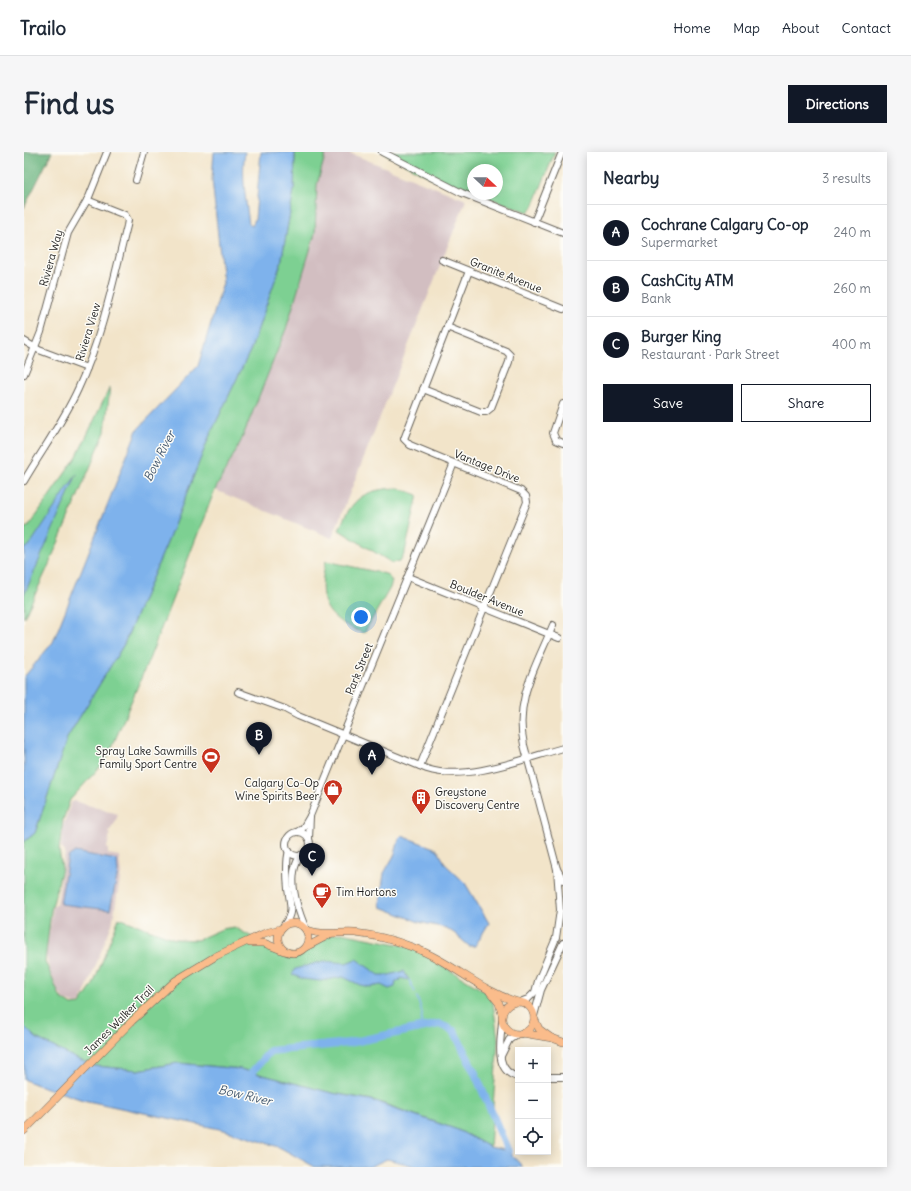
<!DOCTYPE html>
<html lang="en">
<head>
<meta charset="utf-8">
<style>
	:root { --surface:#fff; --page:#f6f6f7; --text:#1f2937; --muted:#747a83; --line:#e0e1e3; --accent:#111827 }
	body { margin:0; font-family:Delius,sans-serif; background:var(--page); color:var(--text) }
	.controls { position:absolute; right:12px; bottom:12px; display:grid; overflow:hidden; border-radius:0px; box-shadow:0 2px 10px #0003 }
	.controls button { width:36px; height:36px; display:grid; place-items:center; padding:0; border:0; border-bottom:1px solid var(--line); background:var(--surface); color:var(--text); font:20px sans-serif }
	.compass { position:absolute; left:443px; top:12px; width:36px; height:36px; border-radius:50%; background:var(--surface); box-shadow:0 2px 10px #0003; rotate:112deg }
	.you { position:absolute; left:337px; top:465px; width:14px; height:14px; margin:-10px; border:3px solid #fff; border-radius:50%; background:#1a73e8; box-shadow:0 0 0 6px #1a73e833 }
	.badge { display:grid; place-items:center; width:26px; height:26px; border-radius:50%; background:var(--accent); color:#fff; font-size:13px; font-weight:700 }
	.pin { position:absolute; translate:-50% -33px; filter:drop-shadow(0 1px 2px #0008) }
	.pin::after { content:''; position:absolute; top:21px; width:14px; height:12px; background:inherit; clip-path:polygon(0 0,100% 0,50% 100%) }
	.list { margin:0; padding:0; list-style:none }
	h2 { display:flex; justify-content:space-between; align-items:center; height:52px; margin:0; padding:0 16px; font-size:17px }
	h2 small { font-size:13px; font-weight:400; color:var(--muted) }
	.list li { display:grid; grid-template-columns:26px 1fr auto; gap:12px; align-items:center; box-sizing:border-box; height:56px; padding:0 16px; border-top:1px solid var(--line) }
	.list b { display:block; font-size:15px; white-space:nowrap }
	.list p { margin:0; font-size:13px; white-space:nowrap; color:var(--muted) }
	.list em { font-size:13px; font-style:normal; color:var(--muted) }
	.actions { display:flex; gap:8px; padding:12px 16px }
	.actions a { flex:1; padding:9px 0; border:1px solid var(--accent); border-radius:0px; text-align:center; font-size:14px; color:var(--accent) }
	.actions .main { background:var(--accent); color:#fff }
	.icon { flex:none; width:22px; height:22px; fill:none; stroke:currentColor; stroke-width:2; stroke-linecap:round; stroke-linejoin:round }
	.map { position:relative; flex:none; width:539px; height:1015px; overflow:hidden; border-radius:0px }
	header { display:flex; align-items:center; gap:24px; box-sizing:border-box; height:56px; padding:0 20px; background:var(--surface); border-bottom:1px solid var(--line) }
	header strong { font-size:19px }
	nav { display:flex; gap:22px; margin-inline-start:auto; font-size:14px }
	.intro { display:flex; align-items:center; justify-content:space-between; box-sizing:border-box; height:96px; padding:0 24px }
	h1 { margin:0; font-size:28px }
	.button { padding:10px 18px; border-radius:0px; background:var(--accent); color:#fff; font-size:14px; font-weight:700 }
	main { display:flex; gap:24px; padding:0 24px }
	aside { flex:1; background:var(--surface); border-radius:0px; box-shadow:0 2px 10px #0003 }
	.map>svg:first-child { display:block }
	.industrial { fill:#d2bec1 }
	.green { fill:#7dd092; stroke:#4c7657 }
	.forest { fill:#66b27c; stroke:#41674c }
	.water { fill:#7eb2ec; stroke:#4d6784 }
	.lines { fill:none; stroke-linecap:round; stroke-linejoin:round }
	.stream { stroke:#7eb2ec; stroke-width:1.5 }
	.river { stroke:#7eb2ec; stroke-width:8 }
	.minor-casing { stroke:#676259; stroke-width:8 }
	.major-casing { stroke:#676259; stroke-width:8 }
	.minor { stroke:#fff; stroke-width:6 }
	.major { stroke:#fabc8b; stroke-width:7 }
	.labels { text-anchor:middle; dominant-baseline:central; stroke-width:3; stroke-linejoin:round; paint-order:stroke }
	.street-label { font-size:11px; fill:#1c1c1c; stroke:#fdfcf7 }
	.poi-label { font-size:11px; fill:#1c1c1c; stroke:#fdfcf7; text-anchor:end }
	.water-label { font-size:12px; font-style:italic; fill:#43586f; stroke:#fdfcf7 }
</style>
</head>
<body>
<header>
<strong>Trailo</strong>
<nav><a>Home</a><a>Map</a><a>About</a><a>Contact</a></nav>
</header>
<div class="intro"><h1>Find us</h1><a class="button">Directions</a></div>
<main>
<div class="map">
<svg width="539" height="1015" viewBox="0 0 539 1015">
	<rect width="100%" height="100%" fill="#fdfcf7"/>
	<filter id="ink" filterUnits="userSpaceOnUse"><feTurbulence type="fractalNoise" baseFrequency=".025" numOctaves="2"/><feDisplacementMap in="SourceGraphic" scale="8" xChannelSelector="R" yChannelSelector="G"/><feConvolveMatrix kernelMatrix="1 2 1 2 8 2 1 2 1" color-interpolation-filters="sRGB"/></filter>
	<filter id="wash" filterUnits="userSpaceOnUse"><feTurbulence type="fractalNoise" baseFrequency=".012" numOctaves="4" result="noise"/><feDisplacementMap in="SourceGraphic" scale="16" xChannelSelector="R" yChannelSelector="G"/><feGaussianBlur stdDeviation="0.9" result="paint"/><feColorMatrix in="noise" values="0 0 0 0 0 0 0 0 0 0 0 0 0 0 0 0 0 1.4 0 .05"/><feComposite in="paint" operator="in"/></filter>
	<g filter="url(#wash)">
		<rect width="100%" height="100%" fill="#f2e4c9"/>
		<g class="industrial">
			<path d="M302,0H323L442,48L308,386L191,338L217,289L262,177L291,82L293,33Z"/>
			<path d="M50,649L94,662L91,671L84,681L86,682L83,696L84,697V702L95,704L97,722L88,772L57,850L52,852L41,848L35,841L26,819L22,803L29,755L33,752L41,700L37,695L39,674L47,651Z"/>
		</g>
		<g class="green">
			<path d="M271,0H302L293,33L291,82L262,177L217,289L190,340L126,505L83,607L46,648L39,668L35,698L38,716L27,759L21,809L36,845L48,853L56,852L69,833L95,766L151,787L173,788L198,777L210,775L260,803L279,802L305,783L317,781L388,795L468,844L474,887L466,995L434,978L349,948L308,941L216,917L154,911L114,918L71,914L53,907L12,886L0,874V690L11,681L43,586L100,492L143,391L185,285L227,197L257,111L270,38Z"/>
			<path d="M358,0H531L509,55L504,60L454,42H473V18H449V40L415,30Z"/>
			<path d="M86,235L81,280L23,417L0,466V376L4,375L53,304Z"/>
			<path d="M375,336L394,343L381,400L376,409L368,411L315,378C328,346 340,337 375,336Z"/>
			<path d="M302,409L362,422L368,429L366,436L340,481C301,467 292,449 302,409Z"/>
		</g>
		<path class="forest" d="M0,0H28L0,56Z"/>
		<g class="water">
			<path d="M190,0H221C217,24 222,48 225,72L228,74L231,67L237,0H271L270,38L257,111L227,197L185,285L143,391L100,492L43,586L11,681L0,690V525L29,490L113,278L174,214L199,131L188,27Z"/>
			<path d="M53,322L0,443V397L5,394Z"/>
			<path d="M378,684L413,697L422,713L441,731L465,771L451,794H445L430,781L422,776L395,770L357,755L356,751L360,721L371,702L375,687Z"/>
			<path d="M51,700L93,708L94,720L86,758L36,752L44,705Z"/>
			<path d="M332,807L355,823H365L380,819L385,828L376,826L375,829H372L371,835L365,837L357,833L346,835L336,833L319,825L296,829L278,827L268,822L271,817L300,809L322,811Z"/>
			<path d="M0,874L12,886L53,907L71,914L114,918L154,911L216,917L308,941L347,948L434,978L466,995L484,999L499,1015H394L363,1007L345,1015H291L255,995L200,978L59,948L5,930L0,927Z"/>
		</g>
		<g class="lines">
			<g class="stream">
				<path d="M385,828L391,840"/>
				<path d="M393,845L398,861L397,876"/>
			</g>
			<path class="river" d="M228,920L246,899L325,891L415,872L430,879L451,921L484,999"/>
		</g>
	</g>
	<g filter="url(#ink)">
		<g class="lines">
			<g class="minor-casing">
				<g id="minor">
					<path d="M358,0L438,41L539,81"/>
					<path d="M112,28L120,0"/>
					<path d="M510,70L538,0"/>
					<path d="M418,108L539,157"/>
					<path d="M0,189L15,198L63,216"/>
					<path d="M0,222L17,180L44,81L65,45L83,0"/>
					<path d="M399,237L457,260H462L467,256L485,210L486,203L482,199L423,175"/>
					<path d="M539,252L529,281L532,288L539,291"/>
					<path d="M0,329C18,298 39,270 54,237C78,186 89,129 103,74L104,68L101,63L63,48"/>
					<path d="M384,425L535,486"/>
					<path d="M214,540L261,557L274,564L403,617C442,630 499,607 539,596"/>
					<path d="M396,614L503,350L502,344L497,339L386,293L380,287L445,119"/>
					<path d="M286,664L430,311"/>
					<path d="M273,680L279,676L286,664L285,687"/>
					<circle cx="274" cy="692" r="12"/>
					<path d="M277,703C262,723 272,753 281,775"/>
					<path d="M533,717L539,728"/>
					<path d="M260,773C270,760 266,752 264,737C263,728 262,707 265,699"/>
					<path d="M496,850L504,847L511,840L514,829L532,786L536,758L533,717L500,593C490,547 512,515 529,473"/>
					<path d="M510,864L517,838L539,791"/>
					<path d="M478,869C477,889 469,919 494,925"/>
					<path d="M477,904L485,888L493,882"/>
					<path d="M524,925H539"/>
				</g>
			</g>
			<g class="major-casing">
				<g id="major">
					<circle cx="269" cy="786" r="15"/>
					<path d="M283,778C300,784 314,780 331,781C350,783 370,788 388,795C427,809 454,838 494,850"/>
					<path d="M226,791H240L260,799"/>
					<path d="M282,795L305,783"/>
					<path d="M466,840L475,851L478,862"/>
					<circle cx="494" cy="866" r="16"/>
					<path d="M510,866L515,877L526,885"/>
					<path d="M498,881L528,886L539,890"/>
					<path d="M0,979L108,869L151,829L192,804L241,781L256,777"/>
				</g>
			</g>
			<use href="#minor" class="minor"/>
			<use href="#major" class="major"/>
		</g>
	</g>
	<defs>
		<g id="stadium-pin" transform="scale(1)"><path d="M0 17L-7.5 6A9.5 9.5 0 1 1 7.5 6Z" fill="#c8321e" stroke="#fdfcf7"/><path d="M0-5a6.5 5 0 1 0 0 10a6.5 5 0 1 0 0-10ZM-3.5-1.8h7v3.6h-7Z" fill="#fff"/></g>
		<g id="shop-pin" transform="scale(1)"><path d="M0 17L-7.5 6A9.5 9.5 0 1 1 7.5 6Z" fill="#c8321e" stroke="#fdfcf7"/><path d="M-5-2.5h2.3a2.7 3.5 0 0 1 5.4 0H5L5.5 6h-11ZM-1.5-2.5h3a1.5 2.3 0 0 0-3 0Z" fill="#fff"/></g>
		<g id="building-pin" transform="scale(1)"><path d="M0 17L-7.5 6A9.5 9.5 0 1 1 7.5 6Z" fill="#c8321e" stroke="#fdfcf7"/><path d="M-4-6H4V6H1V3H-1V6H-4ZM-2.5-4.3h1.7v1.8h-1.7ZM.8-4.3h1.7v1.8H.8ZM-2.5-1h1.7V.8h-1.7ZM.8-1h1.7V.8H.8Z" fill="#fff"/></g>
		<g id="cafe-pin" transform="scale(1)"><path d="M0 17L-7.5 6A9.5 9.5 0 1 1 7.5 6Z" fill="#c8321e" stroke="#fdfcf7"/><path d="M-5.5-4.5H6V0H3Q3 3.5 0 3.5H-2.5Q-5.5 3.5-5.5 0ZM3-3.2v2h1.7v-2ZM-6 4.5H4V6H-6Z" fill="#fff"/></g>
	</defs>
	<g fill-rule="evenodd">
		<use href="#stadium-pin" x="187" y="605"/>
		<use href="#shop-pin" x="309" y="637"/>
		<use href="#building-pin" x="397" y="646"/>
		<use href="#cafe-pin" x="298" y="740"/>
	</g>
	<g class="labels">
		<g class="street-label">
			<text transform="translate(27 106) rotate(-74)">Riviera Way</text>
			<text transform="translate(482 123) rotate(22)">Granite Avenue</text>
			<text transform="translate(64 180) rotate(-73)">Riviera View</text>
			<text transform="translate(463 314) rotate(22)">Vantage Drive</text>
			<text transform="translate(463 446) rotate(22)">Boulder Avenue</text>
			<text transform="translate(335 517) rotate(-68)">Park Street</text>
			<text transform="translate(95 868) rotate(-45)">James Walker Trail</text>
		</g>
		<g class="poi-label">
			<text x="173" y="599">Spray Lake Sawmills<tspan x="173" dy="13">Family Sport Centre</tspan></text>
			<text x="295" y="631">Calgary Co-Op<tspan x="295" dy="13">Wine Spirits Beer</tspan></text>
			<text x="411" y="640" text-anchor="start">Greystone<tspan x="411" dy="13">Discovery Centre</tspan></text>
			<text x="312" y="740" text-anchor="start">Tim Hortons</text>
		</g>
		<g class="water-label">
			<text transform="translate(135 304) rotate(-63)">Bow River</text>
			<text transform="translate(221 943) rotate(13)">Bow River</text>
		</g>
	</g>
</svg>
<div class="controls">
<button>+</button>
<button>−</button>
<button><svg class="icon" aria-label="locate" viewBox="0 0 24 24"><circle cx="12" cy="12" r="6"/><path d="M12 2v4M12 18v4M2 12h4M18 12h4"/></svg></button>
</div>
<svg class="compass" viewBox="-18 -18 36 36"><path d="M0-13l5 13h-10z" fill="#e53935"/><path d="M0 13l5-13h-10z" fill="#747a83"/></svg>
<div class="you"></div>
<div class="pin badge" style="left:348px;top:623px">A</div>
<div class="pin badge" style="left:235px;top:603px">B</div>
<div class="pin badge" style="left:288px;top:724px">C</div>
</div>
<aside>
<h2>Nearby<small>3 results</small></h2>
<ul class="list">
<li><span class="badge">A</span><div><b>Cochrane Calgary Co-op</b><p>Supermarket</p></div><em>240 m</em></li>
<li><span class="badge">B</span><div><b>CashCity ATM</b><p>Bank</p></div><em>260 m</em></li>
<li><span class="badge">C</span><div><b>Burger King</b><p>Restaurant · Park Street</p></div><em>400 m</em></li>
</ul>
<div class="actions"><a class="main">Save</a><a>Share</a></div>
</aside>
</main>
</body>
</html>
